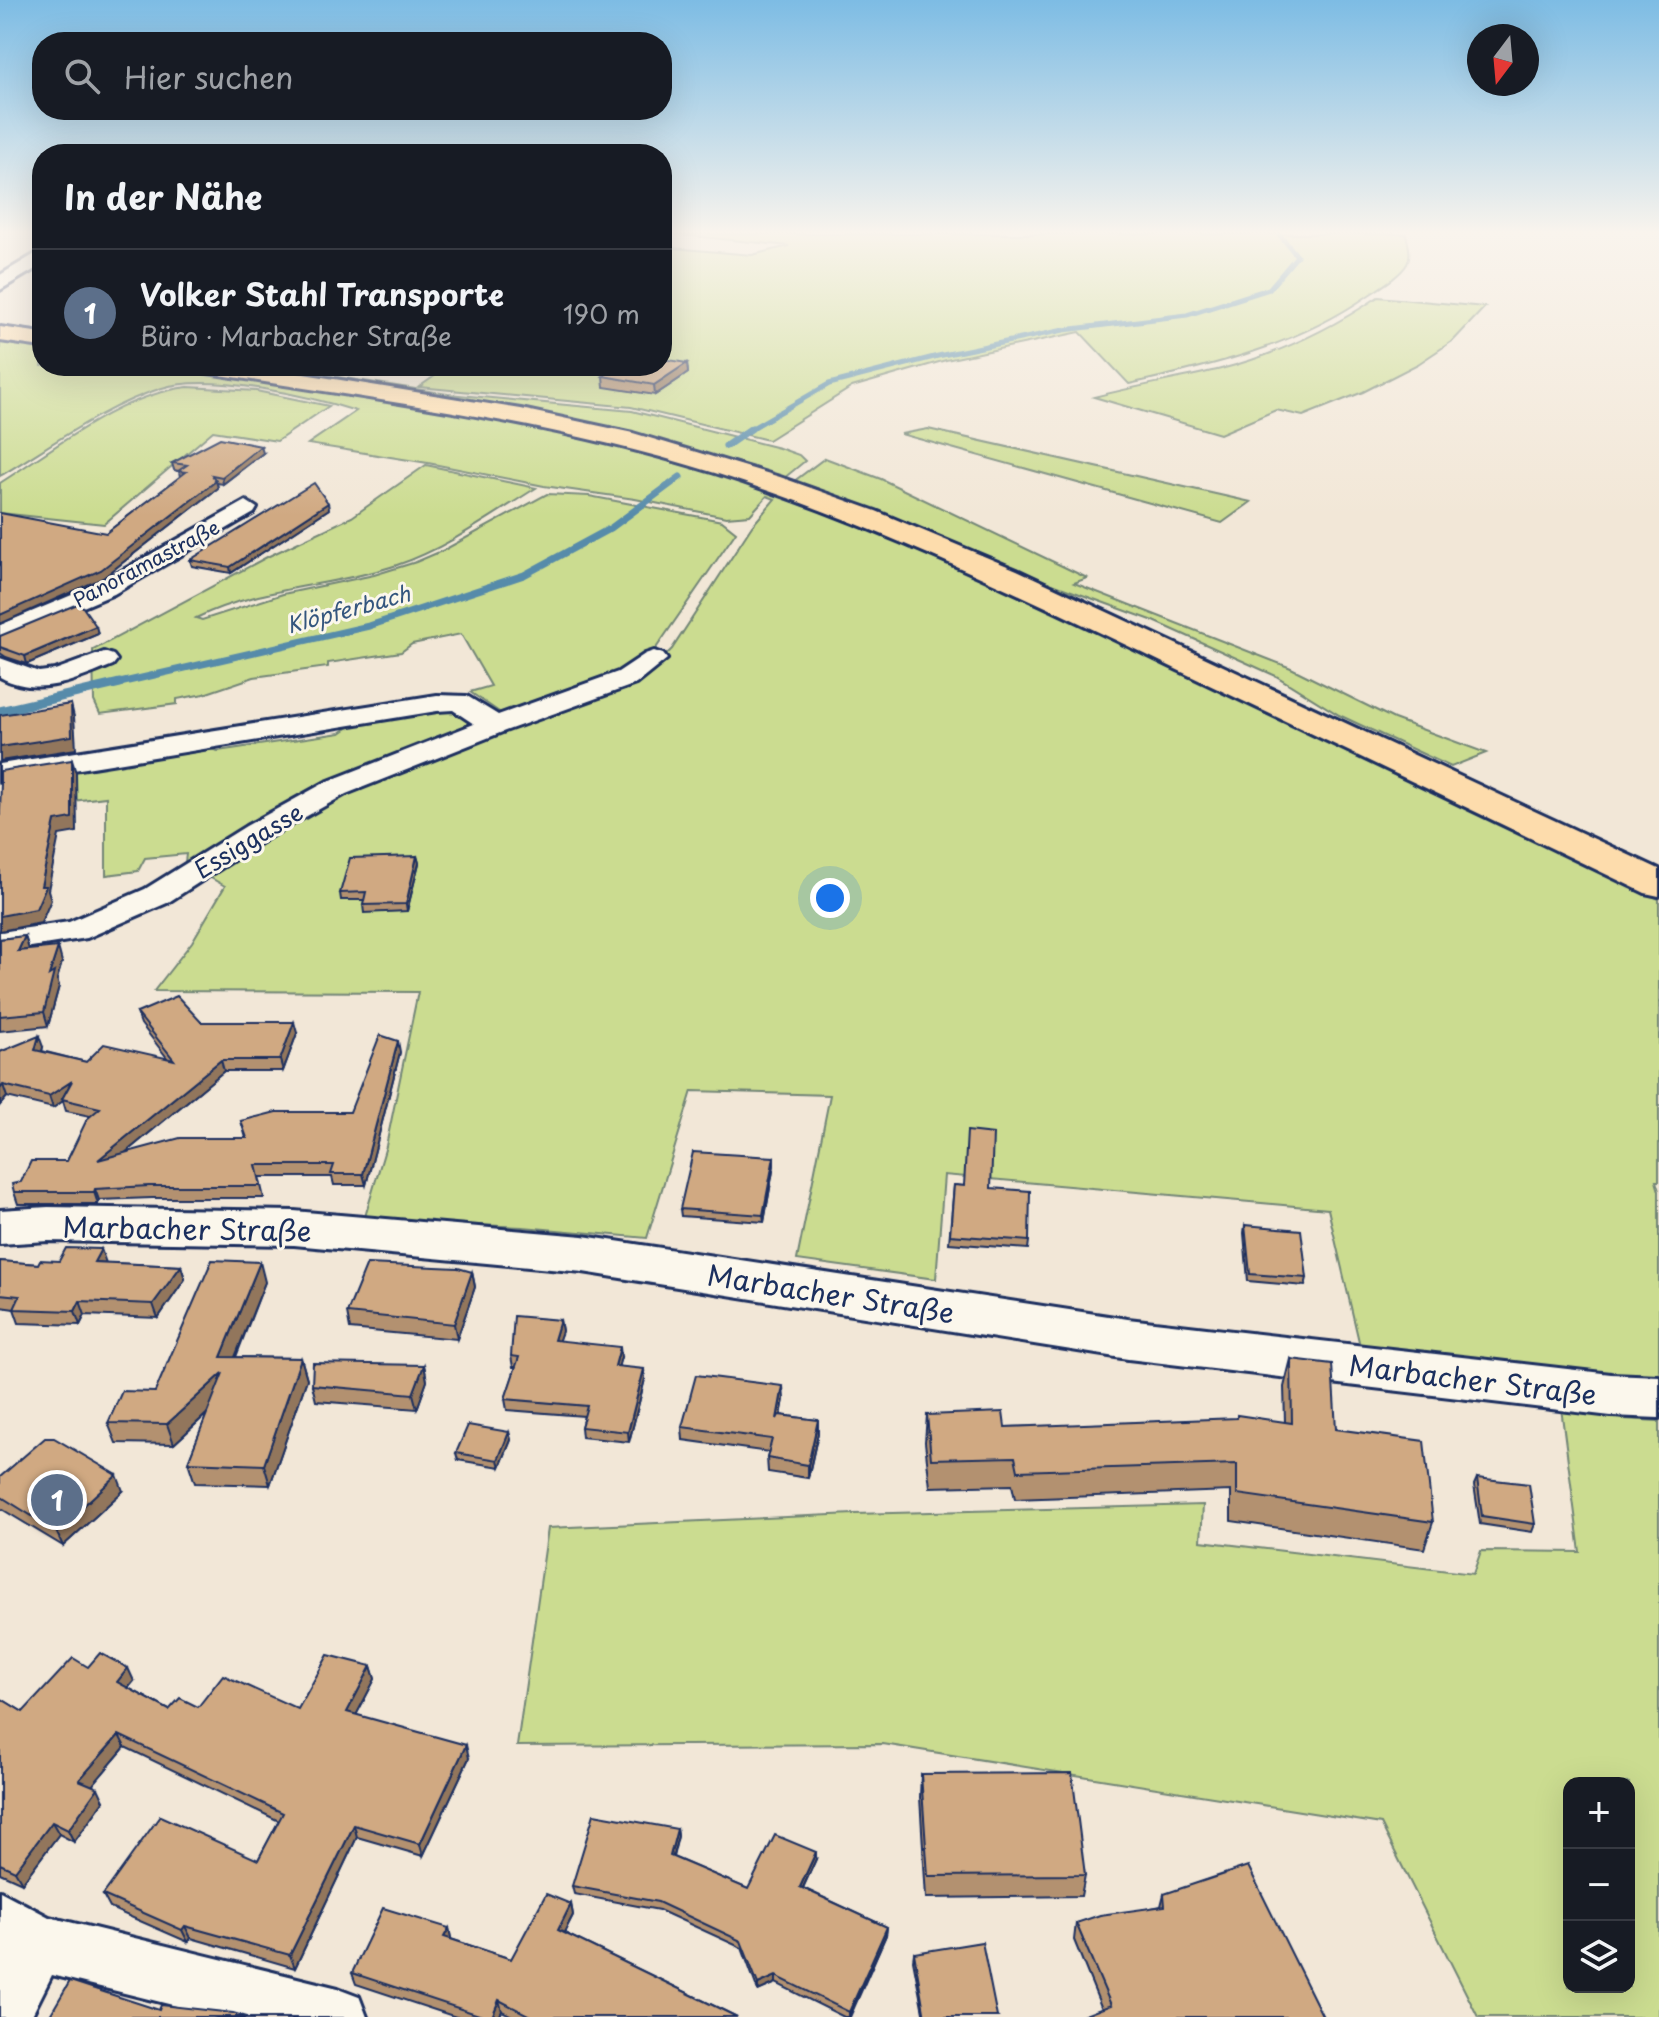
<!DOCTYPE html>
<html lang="de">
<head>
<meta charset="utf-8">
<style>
	:root { --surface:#171b24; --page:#20242c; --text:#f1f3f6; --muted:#9ea1a6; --line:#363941; --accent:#1a73e8 }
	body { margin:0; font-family:"Playpen Sans",sans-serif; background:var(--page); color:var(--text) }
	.controls { position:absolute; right:24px; bottom:24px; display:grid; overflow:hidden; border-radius:16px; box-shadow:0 8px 32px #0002 }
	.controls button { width:72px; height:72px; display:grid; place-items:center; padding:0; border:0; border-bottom:2px solid var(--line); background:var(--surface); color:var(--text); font:40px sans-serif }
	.compass { position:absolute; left:1467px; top:24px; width:72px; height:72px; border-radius:50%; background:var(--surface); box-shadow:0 8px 32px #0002; rotate:196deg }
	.you { position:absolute; left:830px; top:898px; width:28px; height:28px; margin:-20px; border:6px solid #fff; border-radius:50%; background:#1a73e8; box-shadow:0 0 0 12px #1a73e833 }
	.badge { display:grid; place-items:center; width:52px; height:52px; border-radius:50%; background:var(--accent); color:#fff; font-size:26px; font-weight:700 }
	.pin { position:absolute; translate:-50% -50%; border:4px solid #fff; box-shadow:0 2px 8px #0006 }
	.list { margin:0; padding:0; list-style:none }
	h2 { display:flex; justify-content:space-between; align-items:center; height:104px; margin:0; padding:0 32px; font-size:34px }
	h2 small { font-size:26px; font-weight:400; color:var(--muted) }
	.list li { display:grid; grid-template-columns:52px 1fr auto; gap:24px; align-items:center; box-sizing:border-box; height:128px; padding:0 32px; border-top:2px solid var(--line) }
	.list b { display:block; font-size:30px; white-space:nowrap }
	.list p { margin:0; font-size:26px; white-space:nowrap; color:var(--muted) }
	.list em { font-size:26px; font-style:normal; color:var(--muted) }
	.icon { flex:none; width:44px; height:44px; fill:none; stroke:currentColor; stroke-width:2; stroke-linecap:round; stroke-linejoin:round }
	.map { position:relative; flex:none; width:1659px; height:2017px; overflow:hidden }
	.search { position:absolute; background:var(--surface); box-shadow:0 8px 32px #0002; left:32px; top:32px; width:640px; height:88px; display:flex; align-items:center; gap:20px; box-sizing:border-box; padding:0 28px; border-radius:32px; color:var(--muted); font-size:30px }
	.panel { position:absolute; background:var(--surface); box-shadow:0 8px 32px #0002; left:32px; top:144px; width:640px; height:232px; border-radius:32px }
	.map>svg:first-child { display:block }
	.green { fill:#cbdc90; stroke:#738677; stroke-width:2; fill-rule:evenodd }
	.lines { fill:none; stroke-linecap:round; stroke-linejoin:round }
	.stream-far2 { stroke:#568baa; stroke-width:5 }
	.stream-far1 { stroke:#568baa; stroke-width:7 }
	.stream { stroke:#568baa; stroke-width:9 }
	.minor-casing { stroke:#1b2f5e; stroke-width:6 }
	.tertiary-casing { stroke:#1b2f5e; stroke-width:6 }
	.primary-casing { stroke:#1b2f5e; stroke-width:6 }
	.minor { fill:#fbf7ec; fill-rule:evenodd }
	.tertiary { fill:#fbf7ec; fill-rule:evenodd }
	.primary { fill:#fddcac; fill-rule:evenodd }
	.wall { fill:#b39170; stroke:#1b2f5e; stroke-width:2 }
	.shaded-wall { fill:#92765b; stroke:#1b2f5e; stroke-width:2 }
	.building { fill:#d0a982; stroke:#1b2f5e; stroke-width:2 }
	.labels { text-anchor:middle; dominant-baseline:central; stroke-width:6; stroke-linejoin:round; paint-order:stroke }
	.far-street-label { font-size:20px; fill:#1b2f5e; stroke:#fbf7ec }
	.far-water-label { font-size:22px; font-style:italic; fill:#34567e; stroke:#fbf7ec }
	.street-label { font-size:24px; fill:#1b2f5e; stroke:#fbf7ec }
	.near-street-label { font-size:28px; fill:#1b2f5e; stroke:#fbf7ec }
</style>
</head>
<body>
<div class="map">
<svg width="1659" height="2017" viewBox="0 0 1659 2017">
	<rect width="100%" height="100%" fill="#f2e7d7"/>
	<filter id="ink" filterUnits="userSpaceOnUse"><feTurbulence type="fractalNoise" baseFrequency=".0125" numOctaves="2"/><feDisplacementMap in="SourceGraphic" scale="16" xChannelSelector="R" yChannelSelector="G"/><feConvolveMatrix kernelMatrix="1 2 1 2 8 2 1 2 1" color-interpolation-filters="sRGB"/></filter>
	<g filter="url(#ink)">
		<g class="green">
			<path d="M672,234H1406C1408,244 1412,255 1407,264C1400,276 1381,287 1369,295C1296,346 1215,365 1129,384L1080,332L946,360L852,387L768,440L631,407L419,387L449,366H662V247L752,255L789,246Z"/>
			<path d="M1378,297L1485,307L1454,340L1418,364L1363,392L1303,416L1276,410L1220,434L1094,397C1136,386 1179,379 1221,369C1279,354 1329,330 1378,297Z"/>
			<path d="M0,338L42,345V366H179L472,413L661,454L885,530L1659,899V1181H1656L1659,1191V1382L1361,1350L1328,1209L944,1175L936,1279L797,1260L830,1095L692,1091L647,1238L523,1227L364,1220L386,1146L418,992L154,991L192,942L225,886L202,873L335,797L659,662L672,649L752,526L775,499L767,496L750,515L726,517L635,499L544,486L428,463L308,444L356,411C309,396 210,373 162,388C104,406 52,445 0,476Z"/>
			<path d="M235,366H267L448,394L632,411L779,448L799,455L805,461L783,479L667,444Z"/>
			<path d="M188,387L256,391L329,406L277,441L213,431L104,524L0,513V483C57,447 119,395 188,387Z"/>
			<path d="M928,429L1251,502L1222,523L901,434Z"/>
			<path d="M825,458L881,479L1087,578L1074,583L1291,668L1394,719L1486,753L1451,767L1339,715L1276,676L1154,621L1011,569L902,522L793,482Z"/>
			<path d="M426,465L536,488C491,516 447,548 397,565C332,587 258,587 196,618L202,620L283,594L374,575L416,562L444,550L547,494L589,496L722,521L736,532L652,654L622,676L505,716L470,692L491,686L461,634L412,644L401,652L328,663V667L254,677L204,694L177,699V704L100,714L94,701L93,650L267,557L352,517Z"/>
			<path d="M436,710L465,713L471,725L467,732L184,870L186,854L145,858L138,871L106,875V797L31,806L0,778L202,747L218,751L340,733L356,722Z"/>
			<path d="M1561,1408L1623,1419L1659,1421V2017H1478L1381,1824L883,1744L517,1746L548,1528L854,1514L1203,1505L1201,1541L1473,1574L1481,1551L1580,1552ZM1569,1783H1629V1987H1569Z"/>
		</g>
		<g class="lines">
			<path class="stream-far2" d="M749,430L829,384L938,356L1064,330L1187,315L1269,289L1297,256L1279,234"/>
			<g class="stream-far1">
				<path d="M726,446L752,428"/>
				<path d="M111,685L369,626L524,575L611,528L680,477"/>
			</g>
			<path class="stream" d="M0,711L120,683"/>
			<g class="minor-casing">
				<g id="minor">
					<path d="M246,501L257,508L254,513L114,594L0,642V625L98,584Z"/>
					<path d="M654,651L663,654L667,659L636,684L505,731L346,794L268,838L167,903L87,938L0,952V932L69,922L145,889L246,826L326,782L474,724L453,710L437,711L0,782V764L437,695L467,696L498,715L618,672L645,654Z"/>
					<path d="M104,652L113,655L117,660L113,665C76,680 39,698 0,677V658L39,672L55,670Z"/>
					<path d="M0,1891L49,1917L338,1988L359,1996L367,2017H221L52,1975L31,2017H0Z"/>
				</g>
			</g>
			<g class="tertiary-casing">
				<g id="tertiary">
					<path d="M42,250V265L0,290V275Z"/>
					<path d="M48,1207L294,1211L583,1236L1128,1319L1611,1374L1659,1376V1418L1611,1416L1128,1359L583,1272L294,1245L48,1241L0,1244V1210Z"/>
				</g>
			</g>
			<g class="primary-casing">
				<g id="primary">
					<path d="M0,327L42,333V347L0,341Z"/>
					<path d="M195,366H254L521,409L633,433L780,477L876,511L1017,570L1659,869V896L1645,893C1491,819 1338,746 1184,673C1030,599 878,525 715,473C550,421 378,400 207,373L199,371Z"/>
				</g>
			</g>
			<use href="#minor" class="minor"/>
			<use href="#tertiary" class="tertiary"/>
			<use href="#primary" class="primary"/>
		</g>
		<g class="wall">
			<path d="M687,363L688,373L655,395L604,387L603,376Z"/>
			<path d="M263,453L223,484L217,483L218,488L103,578L106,533L180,477L179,471L174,470L172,463Z"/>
			<path d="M329,509L231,573L192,566L190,560Z"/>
			<path d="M98,634L27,664L6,657L0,653V636Z"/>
			<path d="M417,856L419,863L407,911L364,913L363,905L364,900H341L340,893Z"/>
			<path d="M25,936L29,950L62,962L57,979L59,986L48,1026L0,1031V939Z"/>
			<path d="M137,1013L201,1022L297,1033L283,1071H224L125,1153L246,1138L241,1121L350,1112L400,1052L366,1185H334L332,1177H259L264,1198H152L99,1200L98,1204H18L14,1192L21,1182L67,1161L90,1116L66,1111L63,1101L53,1108L7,1097L0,1105V1052L43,1047L42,1051L86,1062L168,1059L141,1024Z"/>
			<path d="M774,1157V1165L764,1222L681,1216L680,1209Z"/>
			<path d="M954,1185L991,1188L1029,1241L1028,1249L949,1243Z"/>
			<path d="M1245,1225L1307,1278L1305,1286L1248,1281L1244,1233Z"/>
			<path d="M0,1261L38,1264L106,1263L181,1266L185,1279L158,1318L85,1315L80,1325L19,1323L14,1309L0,1307Z"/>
			<path d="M472,1272L475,1287L457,1339L350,1329L347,1313Z"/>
			<path d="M265,1282L236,1357L301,1358L307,1379L270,1485L195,1483L188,1462L207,1414L174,1444L116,1443L108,1423L155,1392Z"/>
			<path d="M560,1320L562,1331L558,1341L621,1357L618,1366L645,1379L629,1442L582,1437L581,1427L584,1416L507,1410L505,1399L516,1367H513L511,1356Z"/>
			<path d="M1291,1359L1336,1429L1433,1522L1424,1549L1231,1521V1491L1015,1499L1012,1485L930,1487L925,1442L927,1415L1005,1427L1285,1422L1284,1387Z"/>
			<path d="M424,1365L427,1381L417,1409L316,1401L312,1385Z"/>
			<path d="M784,1399L781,1415L818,1420V1433L808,1478L768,1472L767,1458L769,1452L683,1440L682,1427Z"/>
			<path d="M509,1432L511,1440L500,1467L458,1460L456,1453Z"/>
			<path d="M0,1477L123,1491L63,1546L0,1508Z"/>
			<path d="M1477,1478L1535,1524L1532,1532L1480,1524L1474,1485Z"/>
			<path d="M371,1666L375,1679L356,1715L469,1758L423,1856L357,1837L295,1968L191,1938L188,1942L110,1908L103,1895L258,1860L279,1821L125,1747L92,1785L104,1801L74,1842L59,1834L22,1883L0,1873V1698L23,1712L88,1667L134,1681L128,1688L169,1710L198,1707L298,1709Z"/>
			<path d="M921,1774L1085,1875L1081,1896L926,1898L920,1797Z"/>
			<path d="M677,1829L678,1836L673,1857L748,1889L816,1859L803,1888L887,1927L886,1935L850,2017H844L776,1983L758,1991L742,1948L659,1910L574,1894L572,1886Z"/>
			<path d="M1164,1894L1323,2017L1102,2009L1074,1940L1076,1923L1161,1906Z"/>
			<path d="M571,1904L573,1915L564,1933L737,2017H514L502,2011L499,2017H456L356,1984L352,1973L449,1928L451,1939L511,1959Z"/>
			<path d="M914,1953L997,2017H924L913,1960Z"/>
		</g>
		<g class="shaded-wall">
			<path d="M687,363L688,373L655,395L654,385Z"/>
			<path d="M261,446L263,453L223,484L222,477Z"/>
			<path d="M216,481L218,488L103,578L0,624V615Z"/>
			<path d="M328,503L329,509L231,573L230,567Z"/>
			<path d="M96,626L98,634L27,664L25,656Z"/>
			<path d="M71,704L74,717L76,749L0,761V747Z"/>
			<path d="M72,760L76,773L77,832L59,835L48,890L51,900L41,923L0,931V916L41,886L55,821Z"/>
			<path d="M417,856L419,863L407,911L406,904Z"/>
			<path d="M25,936L29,950L18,951Z"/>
			<path d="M58,947L62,962L57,979L59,986L48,1026L44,1012L49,975Z"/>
			<path d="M294,1022L297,1033L283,1071L280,1060Z"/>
			<path d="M39,1036L43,1047L39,1061L35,1050Z"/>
			<path d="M398,1041L400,1052L366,1185L363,1174Z"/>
			<path d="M221,1060L224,1071L102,1172L98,1160Z"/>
			<path d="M72,1081L62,1099L63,1101L53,1108L49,1096Z"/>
			<path d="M3,1085L7,1097L0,1105V1089Z"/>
			<path d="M774,1157V1165L764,1222L763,1215Z"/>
			<path d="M95,1189L99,1200L98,1204L94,1192Z"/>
			<path d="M101,1249L106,1263L94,1262Z"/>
			<path d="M260,1262L265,1282L227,1377L221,1357Z"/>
			<path d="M181,1266L185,1279L158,1318L153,1304Z"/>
			<path d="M472,1272L475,1287L457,1339L454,1324Z"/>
			<path d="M80,1301L85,1315L80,1325L75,1311Z"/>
			<path d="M560,1320L562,1331L555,1351L554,1340Z"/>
			<path d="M620,1347L621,1357L616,1376L615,1366Z"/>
			<path d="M301,1358L307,1379L270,1485L264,1465Z"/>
			<path d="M424,1365L427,1381L417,1409L413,1394Z"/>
			<path d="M644,1369L645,1379L629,1442L628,1432Z"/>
			<path d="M223,1373L229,1393L174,1444L167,1424Z"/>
			<path d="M783,1386L784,1399L778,1433L777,1419Z"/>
			<path d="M818,1420V1433L808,1478V1465Z"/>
			<path d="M509,1432L511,1440L500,1467L498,1460Z"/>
			<path d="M117,1475L123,1491L63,1546L56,1531Z"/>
			<path d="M371,1666L375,1679L351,1725L347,1712Z"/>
			<path d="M128,1668L134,1681L122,1695L117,1682Z"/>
			<path d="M119,1735L125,1747L86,1793L79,1780Z"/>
			<path d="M466,1745L469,1758L423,1856L420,1844Z"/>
			<path d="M98,1788L104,1801L74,1842L68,1830Z"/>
			<path d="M52,1822L59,1834L22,1883L15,1871Z"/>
			<path d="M354,1825L357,1837L295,1968L290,1955Z"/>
			<path d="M677,1829L678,1836L671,1863L670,1856Z"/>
			<path d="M816,1852V1859L800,1894V1887Z"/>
			<path d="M571,1904L573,1915L560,1940L558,1930Z"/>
			<path d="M185,1926L191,1938L188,1942L182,1930Z"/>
			<path d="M887,1927L886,1935L849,2017V2012Z"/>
			<path d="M449,1928L451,1938L447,1948L444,1937Z"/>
			<path d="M776,1976V1983L758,1991V1984Z"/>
			<path d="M499,2000L502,2011L499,2017H492Z"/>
		</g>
		<g class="building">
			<path d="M662,359L687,363L654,385L603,376L620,366H662Z"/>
			<path d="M220,438L261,446L222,477L212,475L216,481L101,570L0,615V513L106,533L186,472L178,471L187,465L172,463Z"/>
			<path d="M314,483L328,503L230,567L190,560Z"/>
			<path d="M80,603L96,626L25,656L0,647V636Z"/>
			<path d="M71,704L72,736L0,747V715Z"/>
			<path d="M72,760V818L55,821L41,886H46L36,909L0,916V812L1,783H0V771Z"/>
			<path d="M417,856L406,904L363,905L366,892L340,893L350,858Z"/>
			<path d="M25,936L18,951L58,947L49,975L54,972L44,1012L0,1016V939Z"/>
			<path d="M177,996L201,1022H294L280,1060H221L98,1160L180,1138H247L241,1121L276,1112H350L380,1035L398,1041L363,1174H331L334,1165H256L261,1186H149L95,1189L94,1192H14L12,1184L21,1182L31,1161H67L87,1119L100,1108L62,1099L72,1081L49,1096L3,1085L0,1089V1052L39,1036L35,1050L86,1062L104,1044L174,1060L137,1013Z"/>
			<path d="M967,1131L993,1134L991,1188L1030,1191L1029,1241L950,1235L954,1185L964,1186Z"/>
			<path d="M693,1152L774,1157L763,1215L680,1209Z"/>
			<path d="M1245,1225L1301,1230L1307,1278L1250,1274Z"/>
			<path d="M66,1248L101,1249L94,1262L181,1266L153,1304L80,1301L75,1311L14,1309L20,1296L0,1294V1261L38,1264L40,1260L59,1261Z"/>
			<path d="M212,1260L260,1262L221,1357L301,1358L264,1465L188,1462L223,1373L167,1424L108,1423L122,1391L155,1392Z"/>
			<path d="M367,1264L458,1268L472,1272L454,1324L347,1313Z"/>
			<path d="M514,1316L560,1320L554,1340L620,1347L615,1366L644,1369L628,1432L581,1427L587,1406L505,1399L519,1357L511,1356Z"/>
			<path d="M1291,1359L1332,1364L1336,1429L1424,1441L1433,1522L1237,1494V1464L1018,1471L1015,1457L931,1459L927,1415L1003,1412L1005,1427L1237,1418V1415L1292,1423Z"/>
			<path d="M313,1363L424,1365L413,1394L312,1385Z"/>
			<path d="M696,1375L783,1386L777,1419L779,1415L818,1420L808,1465L767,1458L772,1439L682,1427Z"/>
			<path d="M468,1425L509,1432L498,1460L456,1453Z"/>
			<path d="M45,1438H54L117,1475L56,1531L0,1496V1477Z"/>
			<path d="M1477,1478L1529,1484L1535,1524L1482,1516Z"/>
			<path d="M100,1653L128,1668L117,1682L169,1710L180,1698L198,1707L223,1675L298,1709L328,1655L371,1666L347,1712L466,1745L420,1844L354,1825L290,1955L185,1926L182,1930L103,1895L160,1816L258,1860L283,1813L119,1735L79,1780L98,1788L68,1830L52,1822L15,1871L0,1864V1698L23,1712L73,1658L88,1667Z"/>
			<path d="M1072,1773L1085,1875L928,1876L921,1774Z"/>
			<path d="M594,1814L677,1829L670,1856L748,1889L775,1835L816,1852L800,1887L887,1927L849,2012L776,1976L758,1984L741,1941L658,1902L572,1886Z"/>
			<path d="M1248,1866L1323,2017H1080L1111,2005L1076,1923L1100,1915L1165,1906L1164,1894Z"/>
			<path d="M546,1894L571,1904L558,1930L737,2017H532L499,2000L492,2017H485L352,1973L383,1908L449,1928L444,1937L511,1959Z"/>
			<path d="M982,1942L997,2017H925L914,1953Z"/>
			<path d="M70,1981L159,2010L161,2005L233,2013L247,2017H49Z"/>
		</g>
	</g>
	<linearGradient id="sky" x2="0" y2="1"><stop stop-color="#7dbce4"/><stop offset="0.45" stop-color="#f9f4ed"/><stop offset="1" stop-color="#f9f4ed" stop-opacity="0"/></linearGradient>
	<rect width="1659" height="516" fill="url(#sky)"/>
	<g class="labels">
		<g class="far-street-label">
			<text transform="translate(146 563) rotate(-28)">Panoramastraße</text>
		</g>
		<g class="far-water-label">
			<text transform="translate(348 608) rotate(-15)">Klöpferbach</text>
		</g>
		<g class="street-label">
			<text transform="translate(248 840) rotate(-31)">Essiggasse</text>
		</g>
		<g class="near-street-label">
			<text transform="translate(187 1228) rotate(1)">Marbacher Straße</text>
			<text transform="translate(831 1293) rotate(9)">Marbacher Straße</text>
			<text transform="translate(1473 1379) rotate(7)">Marbacher Straße</text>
		</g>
	</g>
</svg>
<div class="controls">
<button>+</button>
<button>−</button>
<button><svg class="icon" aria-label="layers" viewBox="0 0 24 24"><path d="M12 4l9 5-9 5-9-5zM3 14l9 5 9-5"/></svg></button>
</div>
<svg class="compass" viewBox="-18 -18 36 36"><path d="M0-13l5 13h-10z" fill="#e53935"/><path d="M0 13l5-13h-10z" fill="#9ea1a6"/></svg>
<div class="you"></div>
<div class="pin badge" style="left:57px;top:1500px;background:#5c6f8a">1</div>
<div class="search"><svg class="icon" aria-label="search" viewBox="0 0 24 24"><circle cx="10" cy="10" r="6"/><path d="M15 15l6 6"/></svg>Hier suchen</div>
<section class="panel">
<h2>In der Nähe<small></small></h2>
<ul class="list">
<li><span class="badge" style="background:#5c6f8a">1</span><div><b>Volker Stahl Transporte</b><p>Büro · Marbacher Straße</p></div><em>190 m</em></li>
</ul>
</section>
</div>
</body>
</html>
